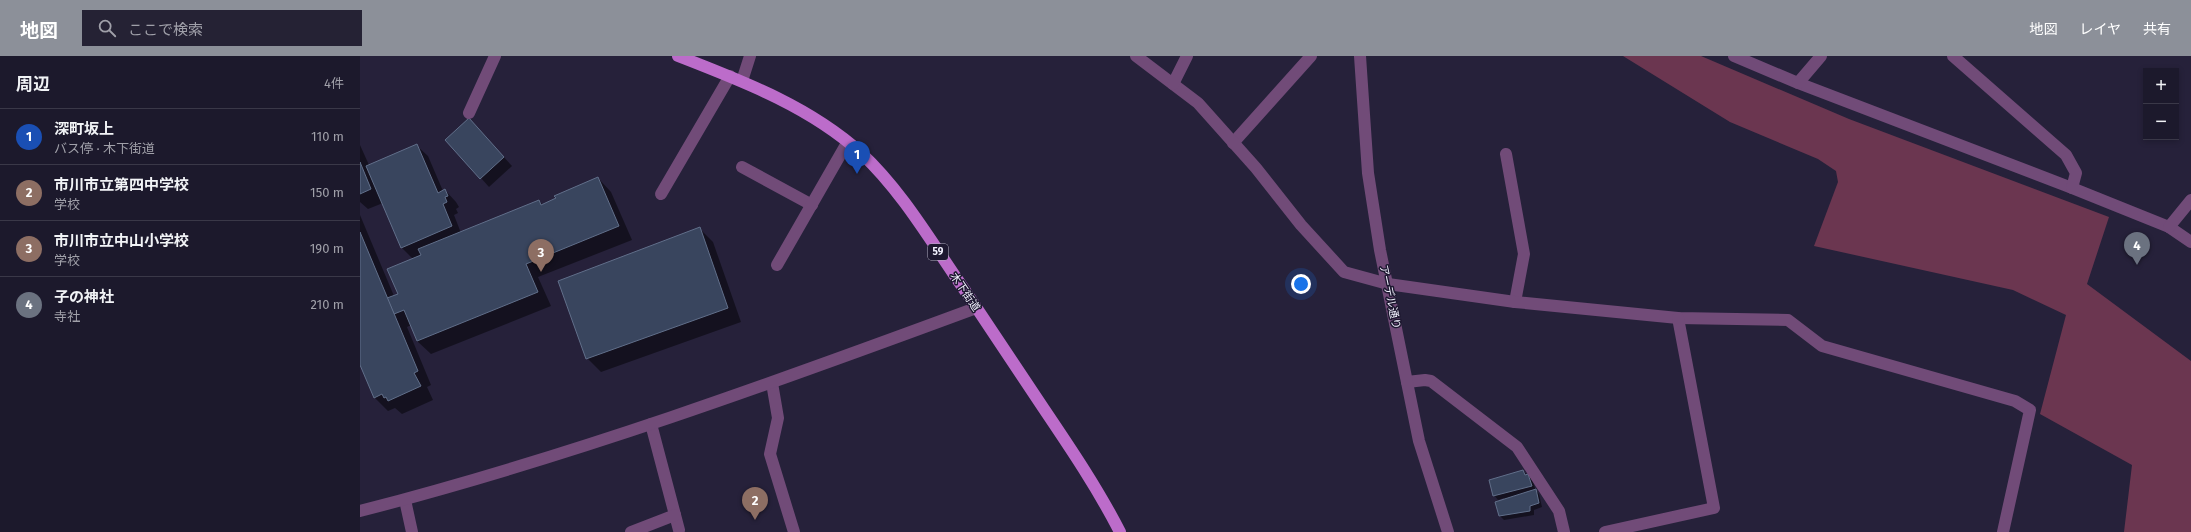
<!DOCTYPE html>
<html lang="ja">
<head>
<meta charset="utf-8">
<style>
	:root { --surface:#1c192c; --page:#252234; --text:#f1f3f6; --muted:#a0a0a9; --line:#3a3848; --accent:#8c9099 }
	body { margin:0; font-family:"Fira Sans","Noto Sans JP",sans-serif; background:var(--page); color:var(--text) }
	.controls { position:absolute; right:12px; top:12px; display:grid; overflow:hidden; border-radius:0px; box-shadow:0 2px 6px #0003 }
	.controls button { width:36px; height:36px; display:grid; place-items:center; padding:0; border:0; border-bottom:1px solid var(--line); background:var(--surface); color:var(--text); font:20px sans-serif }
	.you { position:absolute; left:941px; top:228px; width:14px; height:14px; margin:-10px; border:3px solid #fff; border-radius:50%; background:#1a73e8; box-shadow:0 0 0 6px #1a73e833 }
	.badge { display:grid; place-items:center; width:26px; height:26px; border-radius:50%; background:var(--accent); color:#fff; font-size:13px; font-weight:700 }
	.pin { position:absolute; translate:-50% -33px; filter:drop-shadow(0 1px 2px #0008) }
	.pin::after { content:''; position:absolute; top:21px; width:14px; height:12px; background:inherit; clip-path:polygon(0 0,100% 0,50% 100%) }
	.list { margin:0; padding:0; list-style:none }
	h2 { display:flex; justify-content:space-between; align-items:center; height:52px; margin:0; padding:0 16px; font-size:17px }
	h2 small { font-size:13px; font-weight:400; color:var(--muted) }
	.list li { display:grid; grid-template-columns:26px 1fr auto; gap:12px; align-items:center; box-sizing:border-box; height:56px; padding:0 16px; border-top:1px solid var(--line) }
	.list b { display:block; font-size:15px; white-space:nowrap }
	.list p { margin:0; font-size:13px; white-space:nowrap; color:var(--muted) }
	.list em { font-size:13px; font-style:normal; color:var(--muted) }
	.icon { flex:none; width:22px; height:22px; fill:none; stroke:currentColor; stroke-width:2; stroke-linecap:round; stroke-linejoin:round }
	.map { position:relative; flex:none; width:1831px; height:476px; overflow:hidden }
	header { display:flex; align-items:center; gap:24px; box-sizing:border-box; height:56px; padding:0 20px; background:var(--accent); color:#fff }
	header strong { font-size:19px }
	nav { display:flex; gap:22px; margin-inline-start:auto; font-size:14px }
	.search { width:280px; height:36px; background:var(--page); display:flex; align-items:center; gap:10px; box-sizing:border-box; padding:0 14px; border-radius:0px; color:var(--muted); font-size:15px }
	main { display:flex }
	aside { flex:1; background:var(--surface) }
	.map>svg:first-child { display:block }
	.green { fill:#6b3650 }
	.shadow { fill:#0007 }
	.building { fill:#39455e; stroke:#616f8a }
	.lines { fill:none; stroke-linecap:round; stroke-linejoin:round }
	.service { stroke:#714b78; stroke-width:12 }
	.minor { stroke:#714b78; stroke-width:12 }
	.tertiary { stroke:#714b78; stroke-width:12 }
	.primary { stroke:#bc6cca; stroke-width:12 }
	.labels { text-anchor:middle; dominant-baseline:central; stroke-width:3; stroke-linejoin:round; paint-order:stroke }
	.shield { fill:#1d1830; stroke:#b1afc0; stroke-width:1 }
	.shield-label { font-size:10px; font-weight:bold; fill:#f1f0fd }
	.street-label { font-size:11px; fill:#f1f0fd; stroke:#1d1830 }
</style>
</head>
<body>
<header>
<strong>地図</strong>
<div class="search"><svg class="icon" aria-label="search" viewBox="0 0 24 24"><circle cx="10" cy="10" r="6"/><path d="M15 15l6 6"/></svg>ここで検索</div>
<nav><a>地図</a><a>レイヤ</a><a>共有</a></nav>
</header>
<main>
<aside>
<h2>周辺<small>4件</small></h2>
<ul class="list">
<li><span class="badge" style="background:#1a4fb4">1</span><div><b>深町坂上</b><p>バス停 · 木下街道</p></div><em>110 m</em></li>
<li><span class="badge" style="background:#8d6e63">2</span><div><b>市川市立第四中学校</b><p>学校</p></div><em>150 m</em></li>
<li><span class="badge" style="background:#8d6e63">3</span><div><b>市川市立中山小学校</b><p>学校</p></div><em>190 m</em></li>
<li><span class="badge" style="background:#6b7280">4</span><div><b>子の神社</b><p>寺社</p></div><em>210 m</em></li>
</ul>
</aside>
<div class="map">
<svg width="1831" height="476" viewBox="0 0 1831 476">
	<rect width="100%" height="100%" fill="#26213a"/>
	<path class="green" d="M1263,0H1341L1489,63L1749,161L1727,228L1831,305V476H1764L1772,409L1680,358L1706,259L1653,234L1454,190L1478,126L1476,115L1458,103L1370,66Z"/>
	<g class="shadow">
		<path d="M117,72L152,110L129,131L87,84Z"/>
		<path d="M0,89L9,109L56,89L68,100L83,135L85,134L96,146L99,151L96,153L98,157L94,159L101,177L179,145L183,149L238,122L251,136L272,184L178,221L191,250L71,298L57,285L51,269L47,271L71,329L67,331L73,344L42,358L35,352L28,355L15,342L0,306V159L34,240L39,238L53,203L42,192L23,147L8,153L0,146Z"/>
		<path d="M340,173L353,186L381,266L241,316L227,302Z"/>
		<path d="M1163,415L1172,423L1176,435L1179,438L1182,451L1174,454V459L1144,464L1140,460L1136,446L1144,444V442L1138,444L1134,439Z"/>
	</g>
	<g class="building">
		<path d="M109,62L144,101L120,123L85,84Z"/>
		<path d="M57,88L78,137L85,133L88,140L85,141L87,146L83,148L92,170L41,192L6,110Z"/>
		<path d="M0,106L11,133L0,138Z"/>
		<path d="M238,121L259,170L166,208L178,236L57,285L44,254L34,258L27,242L38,238L27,213L61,199L58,193L179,144L181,149L196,142L194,140Z"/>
		<path d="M340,171L368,252L226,303L198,225Z"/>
		<path d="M0,176L58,315L54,317L61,330L28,345L26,341L24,342L22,338L14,342L0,309Z"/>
		<path d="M1163,414L1165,419L1168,418L1172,430L1133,440L1129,424Z"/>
		<path d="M1176,433L1179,447L1170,450V455L1139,460L1135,446Z"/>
	</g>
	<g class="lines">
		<g class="service">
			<path d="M382,25L390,0"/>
			<path d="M109,57L135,0"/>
			<path d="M873,87L951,0"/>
			<path d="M1146,98L1164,198L1155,246"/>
			<path d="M301,138L370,20"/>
			<path d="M412,327L418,362L410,398L434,476"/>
			<path d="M291,368L319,474"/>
			<path d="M271,476L315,459"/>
		</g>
		<g class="minor">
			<path d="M776,0L838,47L896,112L941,169L984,216L1028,228L1155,246L1318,262L1428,264L1462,290L1655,345L1670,354L1643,476"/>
			<path d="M1374,0L1438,27L1712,132"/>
			<path d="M1593,0L1706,99L1716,117L1712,132L1809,171L1831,186"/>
			<path d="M1438,27L1461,0"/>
			<path d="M813,28L827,0"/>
			<path d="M382,111L452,149"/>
			<path d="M1809,171L1831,144"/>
			<path d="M417,209L487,87"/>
			<path d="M1047,326L1065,324L1071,325L1157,391L1199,455L1204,476"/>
			<path d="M45,444L52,476"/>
			<path d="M0,455C210,401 413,327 616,252"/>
			<path d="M1245,476L1354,452L1318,262"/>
		</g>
		<path class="tertiary" d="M1000,0L1008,117L1020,194L1059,385L1088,476"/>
		<path class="primary" d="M318,0C382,25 449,50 501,97C543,136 573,189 606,236C632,275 658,314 684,353C711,393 738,433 760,476"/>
	</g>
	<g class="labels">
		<rect class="shield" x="568" y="188" width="20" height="16" rx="3"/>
		<g class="shield-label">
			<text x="578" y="196">59</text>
		</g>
		<g class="street-label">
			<text transform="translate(605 236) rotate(56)">木下街道</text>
			<text transform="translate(1030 241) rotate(78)">アーデル通り</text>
		</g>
	</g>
</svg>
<div class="controls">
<button>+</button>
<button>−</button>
</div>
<div class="you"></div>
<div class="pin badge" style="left:497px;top:118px;background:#1a4fb4">1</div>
<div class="pin badge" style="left:395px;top:464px;background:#8d6e63">2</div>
<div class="pin badge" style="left:181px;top:216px;background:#8d6e63">3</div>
<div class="pin badge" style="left:1777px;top:209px;background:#6b7280">4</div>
</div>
</main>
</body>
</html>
